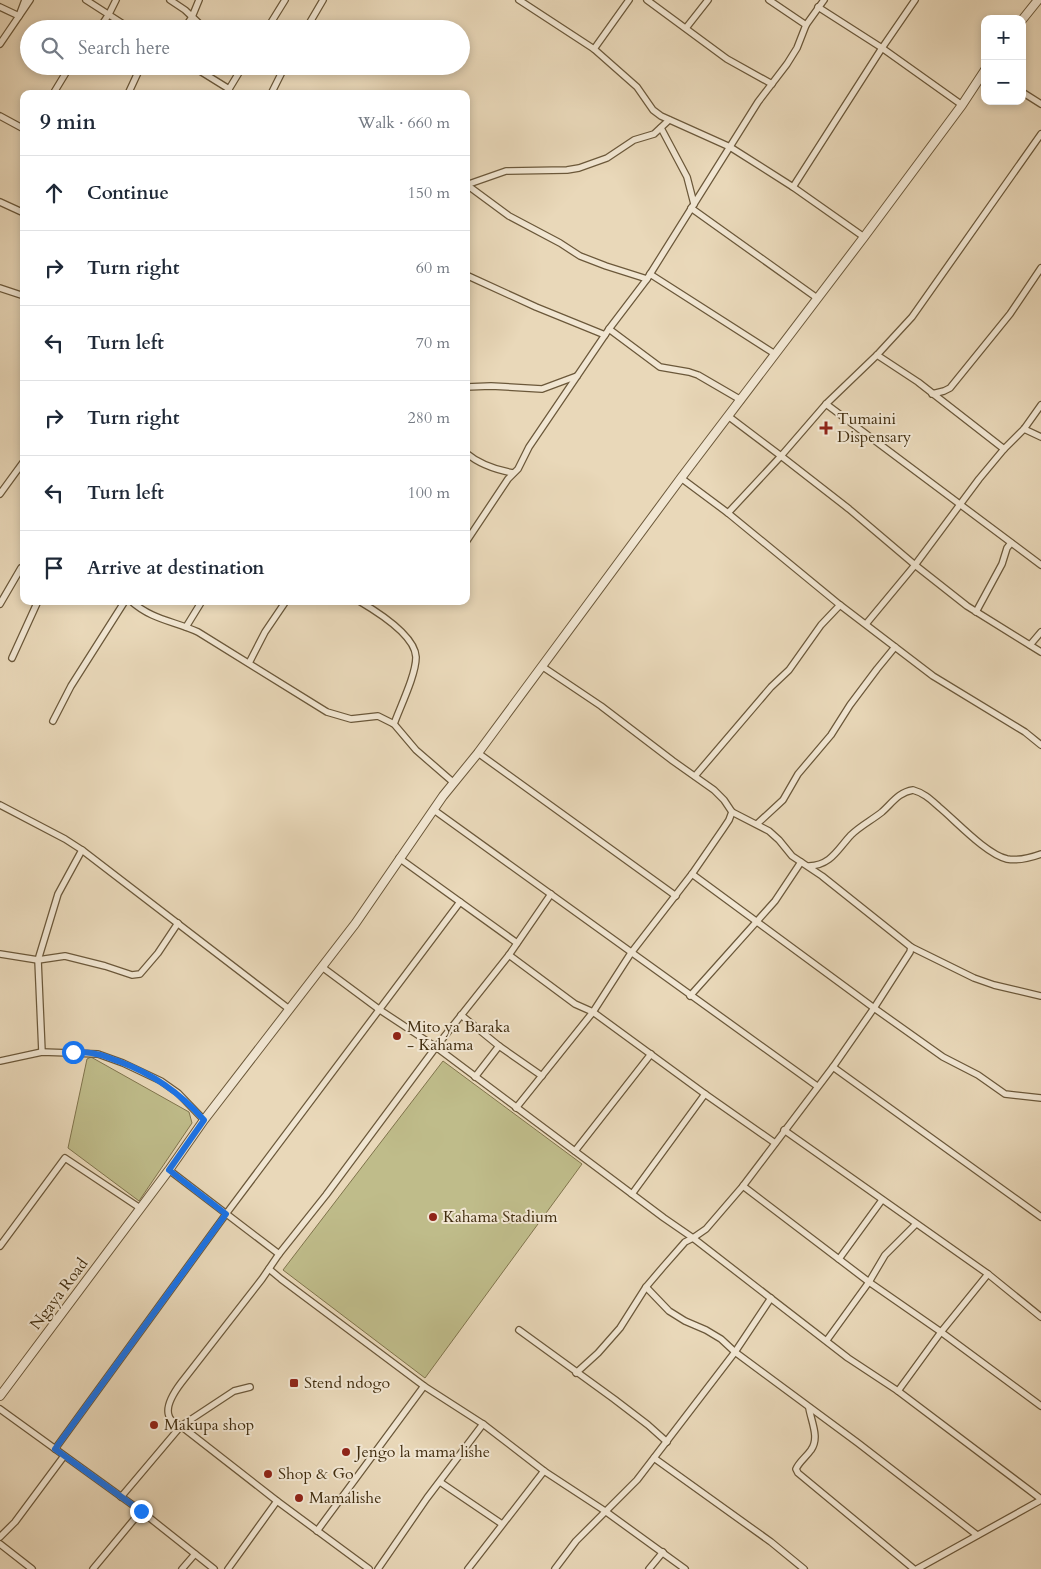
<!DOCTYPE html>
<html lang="en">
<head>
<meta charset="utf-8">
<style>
	:root { --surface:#fff; --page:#f6f6f7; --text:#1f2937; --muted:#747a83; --line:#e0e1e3 }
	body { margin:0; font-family:Cardo,serif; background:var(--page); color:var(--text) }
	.controls { position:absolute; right:15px; top:15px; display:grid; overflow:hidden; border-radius:10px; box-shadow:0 2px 8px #0003 }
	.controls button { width:45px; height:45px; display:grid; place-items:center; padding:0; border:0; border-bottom:1px solid var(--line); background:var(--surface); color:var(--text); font:25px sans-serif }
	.stop { position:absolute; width:15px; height:15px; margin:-11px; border:4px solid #1a73e8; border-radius:50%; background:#fff }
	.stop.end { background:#1a73e8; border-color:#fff; box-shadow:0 1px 5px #0008 }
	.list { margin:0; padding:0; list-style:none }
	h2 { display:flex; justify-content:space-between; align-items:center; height:65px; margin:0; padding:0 20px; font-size:21px }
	h2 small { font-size:16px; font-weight:400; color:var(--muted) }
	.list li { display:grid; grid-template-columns:32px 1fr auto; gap:15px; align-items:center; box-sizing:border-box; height:75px; padding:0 20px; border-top:1px solid var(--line) }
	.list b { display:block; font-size:19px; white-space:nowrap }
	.list em { font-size:16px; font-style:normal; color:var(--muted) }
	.icon { flex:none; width:28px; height:28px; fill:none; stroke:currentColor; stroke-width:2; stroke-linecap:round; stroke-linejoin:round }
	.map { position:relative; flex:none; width:1041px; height:1569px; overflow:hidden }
	.search { position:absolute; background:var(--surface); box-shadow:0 2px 8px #0003; left:20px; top:20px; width:450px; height:55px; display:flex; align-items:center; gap:12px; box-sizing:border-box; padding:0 18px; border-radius:28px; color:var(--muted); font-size:19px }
	.panel { position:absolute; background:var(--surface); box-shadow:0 2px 8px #0003; left:20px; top:90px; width:450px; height:515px; border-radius:10px }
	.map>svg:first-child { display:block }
	.green { fill:#bfbc8a; stroke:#80744c }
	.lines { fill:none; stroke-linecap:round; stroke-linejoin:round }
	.minor-casing { stroke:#6b583a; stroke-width:8 }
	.tertiary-casing { stroke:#6b583a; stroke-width:10 }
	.minor { stroke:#f1e6d2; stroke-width:5.5 }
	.tertiary { stroke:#f1e6d2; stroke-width:8 }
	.route { stroke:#1a73e8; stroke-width:6 }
	.poi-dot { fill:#8f2418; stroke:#f1e6d2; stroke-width:2 }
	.labels { text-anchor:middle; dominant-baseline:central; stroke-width:4; stroke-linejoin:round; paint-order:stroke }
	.poi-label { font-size:16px; fill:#412d0f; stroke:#f1e6d2; text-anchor:start }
	.street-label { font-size:16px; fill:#412d0f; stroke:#f1e6d2 }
</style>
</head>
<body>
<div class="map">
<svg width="1041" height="1569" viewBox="0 0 1041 1569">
	<rect width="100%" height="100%" fill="#e9d8b9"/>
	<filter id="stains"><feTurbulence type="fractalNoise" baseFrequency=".004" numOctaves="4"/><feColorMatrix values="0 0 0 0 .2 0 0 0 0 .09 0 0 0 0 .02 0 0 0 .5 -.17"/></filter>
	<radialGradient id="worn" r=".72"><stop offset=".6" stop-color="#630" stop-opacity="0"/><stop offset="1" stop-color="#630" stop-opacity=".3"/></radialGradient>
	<g class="green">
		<path d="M91,1057L189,1112L192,1123L139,1201L68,1148L87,1059Z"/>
		<path d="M443,1061L582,1164L425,1378L283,1270Z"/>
	</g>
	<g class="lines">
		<g class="minor-casing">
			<g id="minor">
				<path d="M86,0L131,29"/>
				<path d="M170,0L185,10L205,29"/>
				<path d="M519,0L594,49L637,87L653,110L661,116L730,147L793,187L864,237"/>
				<path d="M647,0L727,59L772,84"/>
				<path d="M769,0L806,25"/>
				<path d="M0,7L19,16L25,0"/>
				<path d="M818,7L882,48L962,105"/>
				<path d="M686,28L708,0"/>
				<path d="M99,29L109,14L116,0"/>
				<path d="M184,29L192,17L199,0"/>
				<path d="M267,29L285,0"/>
				<path d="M306,29L323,0"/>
				<path d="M0,44L30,0"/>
				<path d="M594,49L629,0"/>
				<path d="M192,66L229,89"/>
				<path d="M1022,92L1041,104"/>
				<path d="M53,94L70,66"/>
				<path d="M128,94L141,66"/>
				<path d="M226,94L243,66"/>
				<path d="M271,94L285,66"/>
				<path d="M0,116L24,129"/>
				<path d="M661,128L687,177L694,204"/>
				<path d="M466,185L506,171L567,170L579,168L607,158L634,140L654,134L669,120"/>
				<path d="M467,185L509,216L560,243L580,256L606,266L647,279"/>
				<path d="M793,187L882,48L915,0"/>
				<path d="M0,202L24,213"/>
				<path d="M691,208L817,298"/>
				<path d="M650,274L775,354"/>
				<path d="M466,275L536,307L605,335"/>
				<path d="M0,288L24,296"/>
				<path d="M609,329L660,367L689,372L698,375L741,400"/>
				<path d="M877,355L918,382L1004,449"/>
				<path d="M466,387L491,386L542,389L577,376"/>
				<path d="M932,394L944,391L950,388L1010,314L1041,268"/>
				<path d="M826,404L1041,565"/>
				<path d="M728,416L781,456L849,509L915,565L967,606L1041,652"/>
				<path d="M1024,429L1041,437"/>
				<path d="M466,453C479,464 497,470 513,473"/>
				<path d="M681,478L728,513L840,605L933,676L1025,732L1041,745"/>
				<path d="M0,494L24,461"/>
				<path d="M728,513L781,456L826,404L877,355L912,317L1041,134"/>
				<path d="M466,542L508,479L518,469L529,447L609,329L647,279L758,102L787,64L797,48L806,25L824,0"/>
				<path d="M131,601C152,620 174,621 198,632L327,712L351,719L378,716L394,724L416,750L454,783"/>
				<path d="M359,601C376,611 415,635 416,657C416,675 400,707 394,724"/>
				<path d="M0,604L21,568"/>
				<path d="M976,612L1002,564L1007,548L1011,543"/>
				<path d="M866,624L915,565L979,479L1004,449L1024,429L1041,405"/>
				<path d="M186,627L202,601"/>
				<path d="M1030,645L1041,632"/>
				<path d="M12,658L38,601"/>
				<path d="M249,663L265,632L286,601"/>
				<path d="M53,721L71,686L125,601"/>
				<path d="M478,753L676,896"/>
				<path d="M695,776L771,687L789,670L821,625L840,605"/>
				<path d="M0,805L65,839L82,850L289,1009"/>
				<path d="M434,810L817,1086"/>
				<path d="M757,824L783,800L798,774L831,735L850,705L877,669L895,647"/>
				<path d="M399,858L517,943"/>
				<path d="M809,866C831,865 837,850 851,835C860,826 872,820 882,812C892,803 899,792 913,790C924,793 931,800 939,807C956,821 986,854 1007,859C1018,861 1030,858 1041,854"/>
				<path d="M692,874L874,1008L943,1057L978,1075L1005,1094L1041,1098"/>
				<path d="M911,947L974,978L994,985L1041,996"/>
				<path d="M0,954L38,960L65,956L105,966L132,975L140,974L158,953L178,923"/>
				<path d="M509,955L575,1004L593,1012L705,1094L775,1143"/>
				<path d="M322,967L380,1010L436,1047L664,1218L693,1238L848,1358L898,1391L1041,1499"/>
				<path d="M690,996L775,901L801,862"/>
				<path d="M461,1015L499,1046L542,1076"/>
				<path d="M42,1052L38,960L58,894L82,850"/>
				<path d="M0,1061L42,1052L98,1054L123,1063L161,1081L178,1093L204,1120"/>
				<path d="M833,1067L1041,1217"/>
				<path d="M475,1077L499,1046"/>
				<path d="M516,1108L593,1012L631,953L692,874L723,829L729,820L732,812L724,800L714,790L673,761L601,706L543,667"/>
				<path d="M784,1130L988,1274L1041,1317"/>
				<path d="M575,1151L651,1054"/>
				<path d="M169,1170L279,1254"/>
				<path d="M743,1186L869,1282L941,1332L1041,1406"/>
				<path d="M632,1194L705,1094"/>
				<path d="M0,1246L65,1158L140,1208"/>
				<path d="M839,1259L882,1200"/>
				<path d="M269,1269L281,1279L424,1386L483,1424L544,1471L605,1511L685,1569"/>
				<path d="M646,1287L669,1311L685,1321L706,1330L721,1339L735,1352L858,1443L977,1535"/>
				<path d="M519,1330L614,1399L648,1425L667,1442"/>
				<path d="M827,1340L869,1282L885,1255L916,1224"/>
				<path d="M576,1373L598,1353L620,1328L646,1287L663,1267L685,1242L693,1238L706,1229L743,1186L833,1067L874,1008L910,952L911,947L822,876L792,856L779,840L769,831L732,812"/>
				<path d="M898,1391L941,1332L988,1274"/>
				<path d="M809,1408C811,1421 820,1438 811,1450C806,1457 799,1462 796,1469L798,1473L914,1569"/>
				<path d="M0,1409L141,1511L214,1569"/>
				<path d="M55,1449L226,1214L460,902"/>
				<path d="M654,1458L771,1542L804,1569"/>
				<path d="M440,1482L502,1524"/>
				<path d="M121,1497L181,1426L234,1391L250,1387"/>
				<path d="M317,1531L424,1386"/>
				<path d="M0,1537L15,1522L64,1456"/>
				<path d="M0,1544L32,1569"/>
				<path d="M93,1569L141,1511"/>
				<path d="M182,1569L195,1554"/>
				<path d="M228,1569L277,1501"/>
				<path d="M369,1569L277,1501L181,1426C178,1424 170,1421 169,1416C165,1406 175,1391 181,1383L262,1279L279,1254L326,1195L436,1047L509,955L551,894"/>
				<path d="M378,1569L427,1498L483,1424"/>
				<path d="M468,1569L544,1471"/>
				<path d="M555,1569L576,1541L637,1480L735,1352L771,1298"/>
				<path d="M649,1569L663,1552"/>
				<path d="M917,1569L1041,1500"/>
			</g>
		</g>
		<g class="tertiary-casing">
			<g id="tertiary">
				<path d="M1022,20L1038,0"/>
				<path d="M0,1396L169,1170L204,1120L355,924L443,796L478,753L681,478L864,237L962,105L985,70"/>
			</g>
		</g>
		<use href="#minor" class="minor"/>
		<use href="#tertiary" class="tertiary"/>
	</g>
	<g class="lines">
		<path class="route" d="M73,1052C81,1052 89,1052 96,1054C104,1055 111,1059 118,1061C153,1074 179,1092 204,1120L169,1170L226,1214L55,1449L141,1511"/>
	</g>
	<g class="poi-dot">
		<path d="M823.5 420.5h5v5h5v5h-5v5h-5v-5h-5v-5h5z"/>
		<circle cx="397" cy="1036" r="5"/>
		<circle cx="433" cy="1217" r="5"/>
		<rect x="289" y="1378" width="10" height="10" rx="2.5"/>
		<circle cx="154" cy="1425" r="5"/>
		<circle cx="346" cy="1452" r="5"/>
		<circle cx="268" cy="1474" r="5"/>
		<circle cx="299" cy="1498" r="5"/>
	</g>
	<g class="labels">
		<g class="poi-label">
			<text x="837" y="419">Tumaini<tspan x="837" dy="18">Dispensary</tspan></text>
			<text x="407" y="1027">Mito ya Baraka<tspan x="407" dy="18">- Kahama</tspan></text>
			<text x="443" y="1217">Kahama Stadium</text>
			<text x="304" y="1383">Stend ndogo</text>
			<text x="164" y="1425">Makupa shop</text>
			<text x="356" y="1452">Jengo la mama lishe</text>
			<text x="278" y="1474">Shop &amp; Go</text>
			<text x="309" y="1498">Mamalishe</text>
		</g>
		<g class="street-label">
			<text transform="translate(59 1294) rotate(-53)">Ngaya Road</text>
		</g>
	</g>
	<rect width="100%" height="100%" filter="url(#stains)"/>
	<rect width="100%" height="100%" fill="url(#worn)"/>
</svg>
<div class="controls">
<button>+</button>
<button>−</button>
</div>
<div class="stop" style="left:73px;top:1052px"></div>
<div class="stop end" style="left:141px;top:1511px"></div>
<div class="search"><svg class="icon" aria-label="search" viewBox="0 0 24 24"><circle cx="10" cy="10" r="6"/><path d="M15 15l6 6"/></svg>Search here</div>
<section class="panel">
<h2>9 min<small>Walk · 660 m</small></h2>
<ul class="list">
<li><svg class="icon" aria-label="ahead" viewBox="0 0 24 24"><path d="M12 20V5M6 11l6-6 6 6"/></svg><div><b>Continue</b></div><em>150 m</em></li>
<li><svg class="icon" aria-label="right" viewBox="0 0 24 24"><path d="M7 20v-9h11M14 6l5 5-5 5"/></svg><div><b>Turn right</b></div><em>60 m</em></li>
<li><svg class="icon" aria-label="left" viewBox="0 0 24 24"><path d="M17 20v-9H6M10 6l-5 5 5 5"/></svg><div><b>Turn left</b></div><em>70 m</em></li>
<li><svg class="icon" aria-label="right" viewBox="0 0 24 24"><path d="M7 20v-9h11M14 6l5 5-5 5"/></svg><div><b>Turn right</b></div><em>280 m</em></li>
<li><svg class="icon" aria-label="left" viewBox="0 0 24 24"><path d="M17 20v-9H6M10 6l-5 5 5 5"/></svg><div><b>Turn left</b></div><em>100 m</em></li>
<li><svg class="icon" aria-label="arrive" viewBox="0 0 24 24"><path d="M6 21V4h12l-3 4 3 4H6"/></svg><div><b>Arrive at destination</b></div></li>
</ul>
</section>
</div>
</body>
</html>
